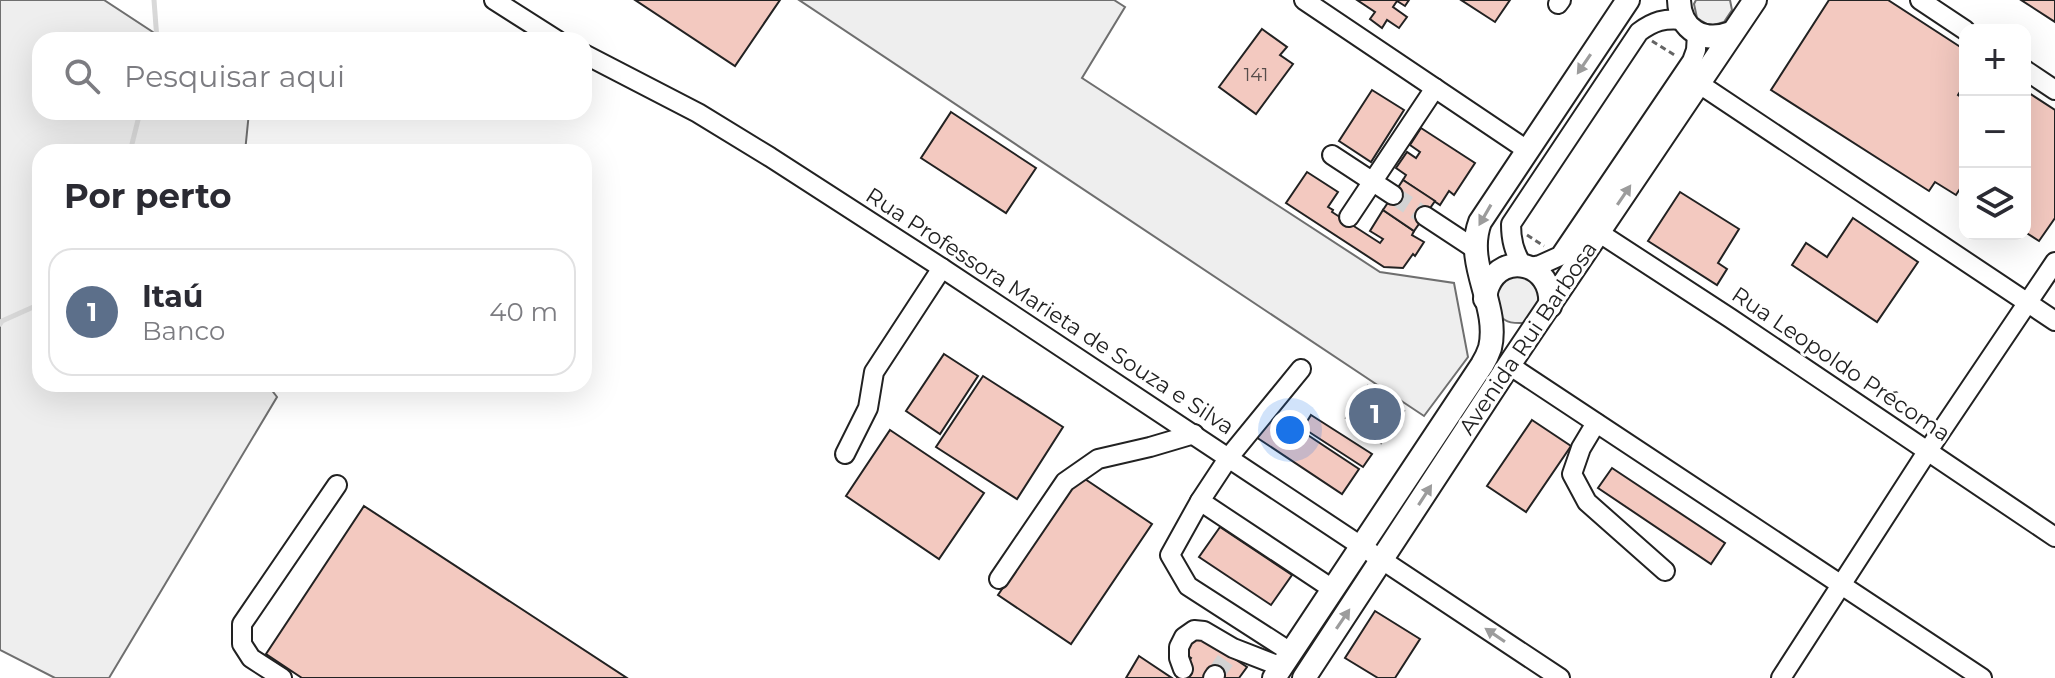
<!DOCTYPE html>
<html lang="pt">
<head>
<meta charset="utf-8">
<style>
	:root { --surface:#fff; --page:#f2f2f3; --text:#2b2b33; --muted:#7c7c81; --line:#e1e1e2; --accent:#0f766e }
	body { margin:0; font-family:Montserrat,sans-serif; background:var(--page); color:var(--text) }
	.controls { position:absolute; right:24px; top:24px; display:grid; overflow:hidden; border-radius:16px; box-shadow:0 8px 32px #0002 }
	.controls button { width:72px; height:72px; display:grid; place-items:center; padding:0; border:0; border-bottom:2px solid var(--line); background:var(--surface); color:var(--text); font:40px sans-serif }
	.you { position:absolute; left:1290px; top:430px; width:28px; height:28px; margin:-20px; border:6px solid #fff; border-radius:50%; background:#1a73e8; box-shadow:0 0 0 12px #1a73e833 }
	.badge { display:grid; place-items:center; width:52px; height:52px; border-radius:50%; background:var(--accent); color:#fff; font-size:26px; font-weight:700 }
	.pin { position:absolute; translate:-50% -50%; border:4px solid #fff; box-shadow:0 2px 8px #0006 }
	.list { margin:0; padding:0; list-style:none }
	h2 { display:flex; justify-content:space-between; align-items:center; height:104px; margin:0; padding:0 32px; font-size:34px }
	h2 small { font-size:26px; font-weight:400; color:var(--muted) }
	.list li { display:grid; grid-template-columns:52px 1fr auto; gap:24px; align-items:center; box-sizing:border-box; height:128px; margin:0 16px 16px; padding:0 16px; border:2px solid var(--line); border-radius:24px }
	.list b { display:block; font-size:30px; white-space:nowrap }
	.list p { margin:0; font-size:26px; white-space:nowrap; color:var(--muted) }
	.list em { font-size:26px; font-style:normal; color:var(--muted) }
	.icon { flex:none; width:44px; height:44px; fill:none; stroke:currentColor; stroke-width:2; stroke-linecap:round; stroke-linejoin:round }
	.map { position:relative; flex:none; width:2055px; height:678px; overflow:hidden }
	.search { position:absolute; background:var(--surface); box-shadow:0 8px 32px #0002; left:32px; top:32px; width:560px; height:88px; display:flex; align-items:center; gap:20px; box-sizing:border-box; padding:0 28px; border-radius:24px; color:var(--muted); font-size:30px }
	.panel { position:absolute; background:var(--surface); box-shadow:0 8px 32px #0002; left:32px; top:144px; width:560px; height:248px; border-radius:24px }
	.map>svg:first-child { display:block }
	.green { fill:#eee; stroke:#6f6f6f; stroke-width:2 }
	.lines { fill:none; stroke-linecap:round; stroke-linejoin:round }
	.stream { stroke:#d9d9d9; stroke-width:5 }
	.building { fill:#f3c9c0; stroke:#222; stroke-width:2 }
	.minor-tunnel { stroke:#d3d3d3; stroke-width:18; stroke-dasharray:18 9; stroke-linecap:butt }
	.minor-casing { stroke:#222; stroke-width:22 }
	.major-casing { stroke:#222; stroke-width:26 }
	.path { stroke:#646464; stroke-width:3; stroke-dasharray:6 4; stroke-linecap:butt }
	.minor { stroke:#fff; stroke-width:18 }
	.major { stroke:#fff; stroke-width:22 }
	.oneway { fill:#9c9c9c }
	.labels { text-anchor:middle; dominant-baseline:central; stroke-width:6; stroke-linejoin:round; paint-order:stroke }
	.number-label { font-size:18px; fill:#564c4a }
	.street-label { font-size:22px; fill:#222; stroke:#fff }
</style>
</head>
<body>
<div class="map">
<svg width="2055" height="678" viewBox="0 0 2055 678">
	<rect width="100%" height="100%" fill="#fff"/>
	<g class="green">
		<path d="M0,0H104L165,40H40V112H249L245,152H40V384H267L277,397L109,678H55L0,650Z"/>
		<path d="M799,0H1114L1125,7L1082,78L1380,272L1454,283L1468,357L1424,416Z"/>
		<path d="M1696,0H1730L1732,10L1724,22L1710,26L1697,18L1694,4Z"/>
		<path d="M1517,274L1535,281L1543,300L1524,323C1518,323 1511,324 1505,320C1495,314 1490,293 1499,284C1503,280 1512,277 1517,274Z"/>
	</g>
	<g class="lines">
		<g class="stream">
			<path d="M154,0L157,40"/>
			<path d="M130,152L140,112"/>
			<path d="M0,324L2,321L40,304"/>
		</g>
	</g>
	<g class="building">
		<path d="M635,0H780L735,66Z"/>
		<path d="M1357,0H1409L1405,6L1397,1L1393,7L1407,17L1399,28L1387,20L1382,28L1370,19L1375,12Z"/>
		<path d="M1461,0H1510L1495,22Z"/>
		<path d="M1829,0H1888L1965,50V84L1958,95L1965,100V181L1956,195L1935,182L1929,191L1771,90Z"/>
		<path d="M2021,0H2055V22Z"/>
		<path d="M1262,29L1287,47L1280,55L1293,64L1256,114L1219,87Z"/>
		<path d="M1372,90L1404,110L1371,162L1339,141Z"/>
		<path d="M2026,91L2055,110V218L2039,241L2025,232Z"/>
		<path d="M951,112L1036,168L1006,213L921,158Z"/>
		<path d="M1421,128L1475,163L1454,195L1449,191L1440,205L1403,180L1406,175L1396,168L1407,152L1416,158L1420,152L1410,145Z"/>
		<path d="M1307,172L1338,192L1328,207L1333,210L1332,212L1380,243L1383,239L1370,231L1383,210L1414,231L1412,235L1424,242L1415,256L1413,254L1403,268L1384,267L1286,203Z"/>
		<path d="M1403,180L1435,201L1414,231L1383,210Z"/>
		<path d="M1680,192L1739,229L1718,263L1727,269L1717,285L1648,241Z"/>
		<path d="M1853,218L1918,262L1877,322L1792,265L1806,243L1827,257Z"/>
		<path d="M944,354L978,376L940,434L906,411Z"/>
		<path d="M983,376L1063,427L1017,499L936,447Z"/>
		<path d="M1368,386L1404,411L1381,443L1346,418Z"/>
		<path d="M1270,410L1359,469L1342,494L1253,435Z"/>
		<path d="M1311,415L1372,454L1363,467L1303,428Z"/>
		<path d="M1532,420L1571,446L1526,512L1487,486Z"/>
		<path d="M890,430L984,493L939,559L846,496Z"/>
		<path d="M1612,468L1725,543L1711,564L1598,488Z"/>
		<path d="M1079,475L1152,524L1071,644L998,595Z"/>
		<path d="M364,506L627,678H302L266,654Z"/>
		<path d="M1220,527L1292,575L1271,605L1199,557Z"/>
		<path d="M1375,611L1420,639L1395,678H1378L1345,658Z"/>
		<path d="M1195,633L1247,667L1239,678H1177L1191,658L1182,652Z"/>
		<path d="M1139,656L1172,678H1126Z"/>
	</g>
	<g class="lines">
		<g class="minor-tunnel">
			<path d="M1393,195L1425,216"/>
			<path d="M1215,675L1229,655"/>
		</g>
		<g class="minor-casing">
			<g id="minor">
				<path d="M494,0L557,40"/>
				<path d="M1304,0L1527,150"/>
				<path d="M1920,0L1965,30"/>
				<path d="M1558,4L1561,0"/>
				<path d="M584,54L698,113L770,157L942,268L1560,678"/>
				<path d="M2025,70L2055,90"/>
				<path d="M1698,83L2055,321"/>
				<path d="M1332,155L1393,195"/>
				<path d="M1425,216L1475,249"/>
				<path d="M1349,217L1435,88"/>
				<path d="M1598,232L1730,318L2055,537"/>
				<path d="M1522,265C1514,251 1511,240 1511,224L1639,32C1654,21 1664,18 1683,20"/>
				<path d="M1530,267L1540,265L1560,256L1692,61L1696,50L1697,34"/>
				<path d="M1509,365L1982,678"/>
				<path d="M1301,369L1229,457L1200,501L1334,590"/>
				<path d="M1596,423L1581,448L1572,474L1587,502L1665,571"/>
				<path d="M845,454L868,408L874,372L942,268"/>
				<path d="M1200,501L1170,555L1188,586L1292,653"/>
				<path d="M999,579L1065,482L1098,459L1150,447L1194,434"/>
				<path d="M1183,669L1179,658V647L1184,637L1194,630L1204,631L1233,648L1282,667"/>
				<path d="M282,678L251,658L242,644V624L337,485"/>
				<path d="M1213,678L1215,675"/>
				<path d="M1781,678L1927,452L2055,262"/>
			</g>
		</g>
		<g class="major-casing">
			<g id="major">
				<path d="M1679,0C1680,31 1704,43 1731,33"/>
				<path d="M1485,299C1486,294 1486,290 1488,286C1502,251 1554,262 1550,306"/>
				<path d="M1274,678L1482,365C1485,360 1488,354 1490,348C1500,305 1464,265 1480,222L1628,0"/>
				<path d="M1304,678L1509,365L1755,0"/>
			</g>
		</g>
		<g class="path">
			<path d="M1652,41L1676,56"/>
			<path d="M1527,235L1544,246"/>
		</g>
		<use href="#minor" class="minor"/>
		<use href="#major" class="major"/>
	</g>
	<defs><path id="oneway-solid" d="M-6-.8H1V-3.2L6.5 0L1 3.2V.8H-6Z" transform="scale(2)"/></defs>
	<g class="oneway">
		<use href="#oneway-solid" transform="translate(1584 64) rotate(124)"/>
		<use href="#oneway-solid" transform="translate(1624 195) rotate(-56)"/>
		<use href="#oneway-solid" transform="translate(1485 215) rotate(120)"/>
		<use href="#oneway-solid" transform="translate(1425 495) rotate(-57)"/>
		<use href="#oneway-solid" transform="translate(1343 619) rotate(-56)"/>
		<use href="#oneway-solid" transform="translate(1495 635) rotate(-146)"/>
	</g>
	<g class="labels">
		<g class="number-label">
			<text x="1256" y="75">141</text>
		</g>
		<g class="street-label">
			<text transform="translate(1050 311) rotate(33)">Rua Professora Marieta de Souza e Silva</text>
			<text transform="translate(1528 338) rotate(-56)">Avenida Rui Barbosa</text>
			<text transform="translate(1841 364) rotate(34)">Rua Leopoldo Précoma</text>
		</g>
	</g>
</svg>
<div class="controls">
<button>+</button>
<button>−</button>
<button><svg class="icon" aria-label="layers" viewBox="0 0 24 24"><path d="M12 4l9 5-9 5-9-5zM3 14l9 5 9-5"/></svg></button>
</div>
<div class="you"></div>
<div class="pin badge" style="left:1375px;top:414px;background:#5c6f8a">1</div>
<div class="search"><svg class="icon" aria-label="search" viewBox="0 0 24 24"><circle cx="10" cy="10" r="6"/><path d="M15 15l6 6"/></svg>Pesquisar aqui</div>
<section class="panel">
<h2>Por perto<small></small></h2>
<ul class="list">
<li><span class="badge" style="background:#5c6f8a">1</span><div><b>Itaú</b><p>Banco</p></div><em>40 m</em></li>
</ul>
</section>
</div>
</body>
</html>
